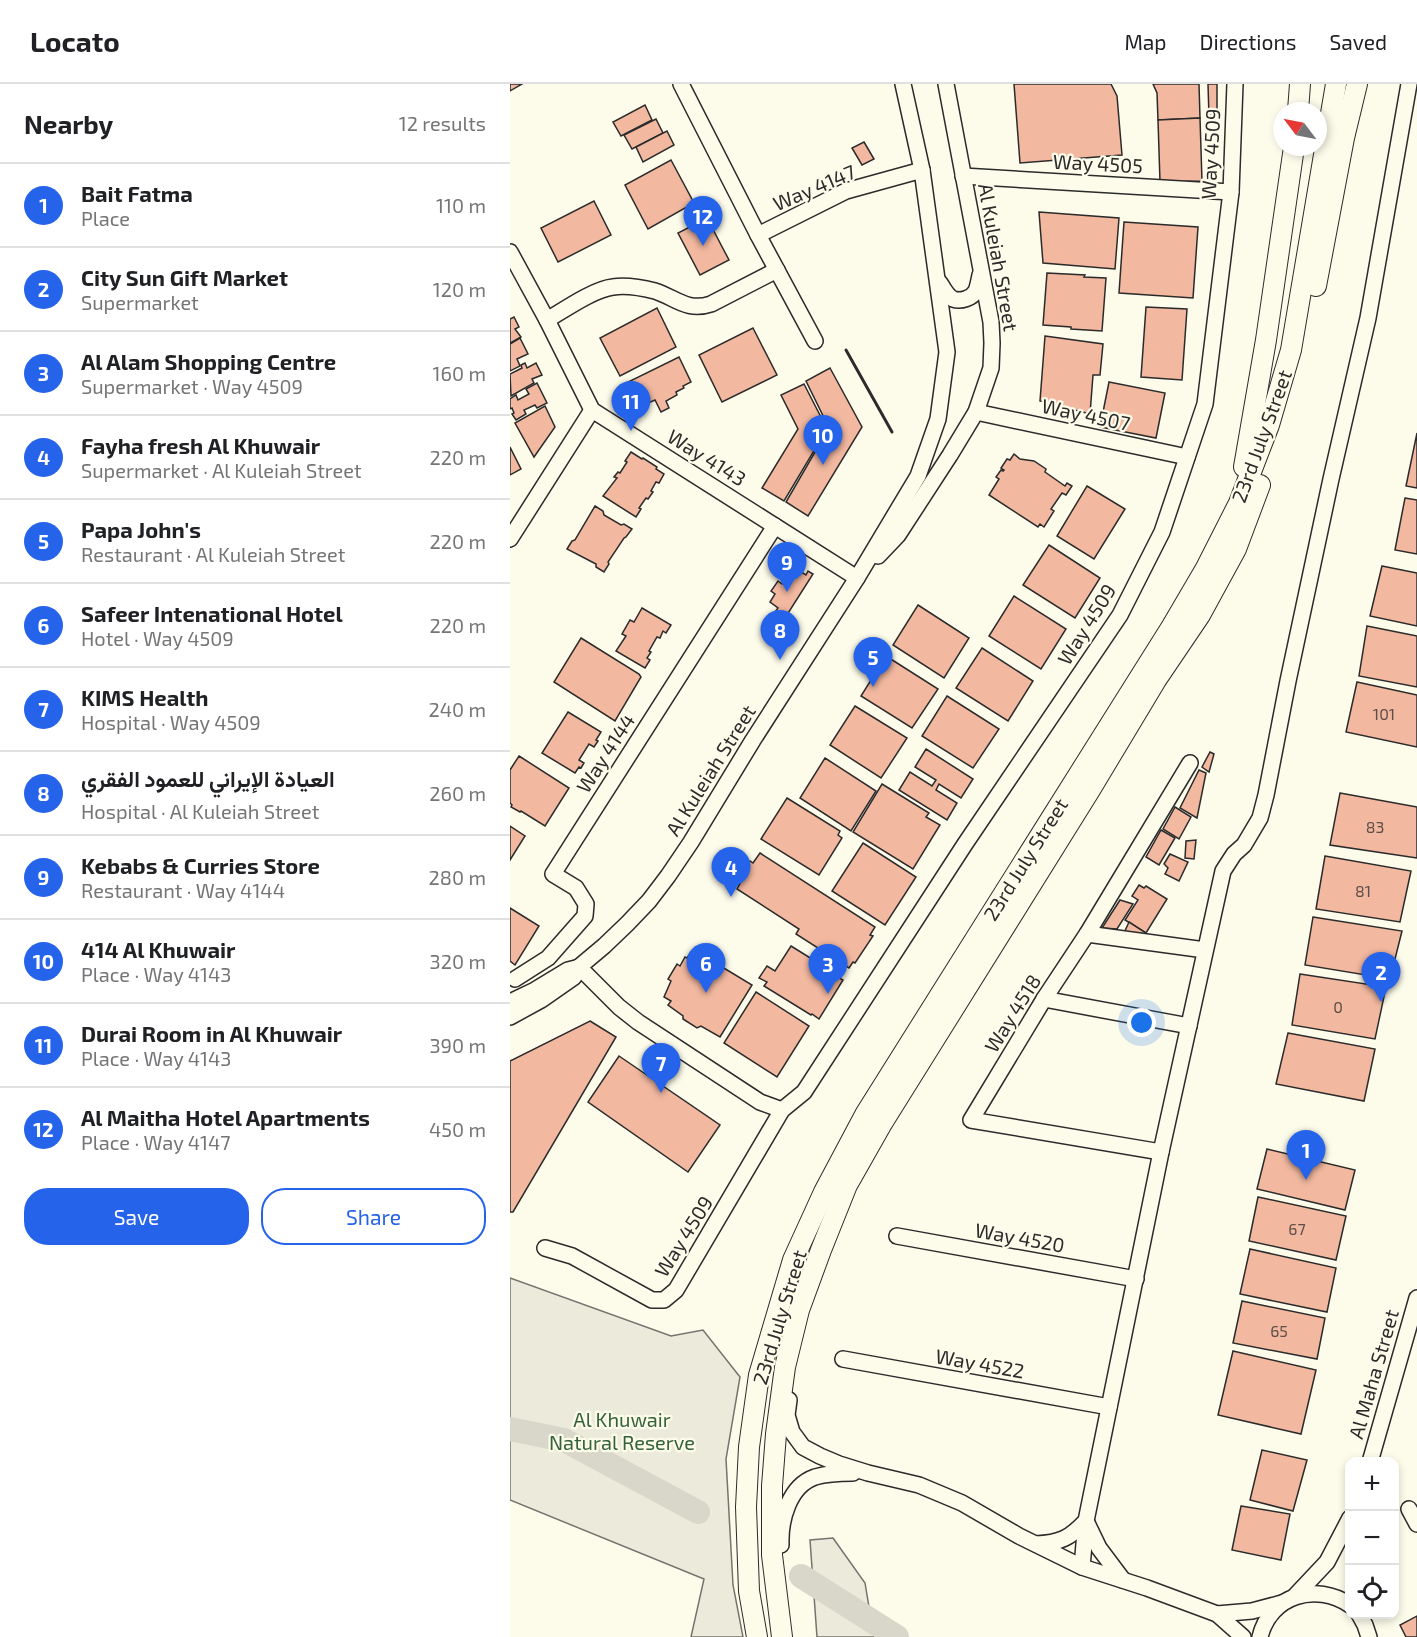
<!DOCTYPE html>
<html lang="en">
<head>
<meta charset="utf-8">
<style>
	:root { --surface:#fff; --page:#f2f2f2; --text:#202124; --muted:#757577; --line:#e0e0e0; --accent:#2563eb }
	body { margin:0; font-family:"Exo 2",Vazirmatn,sans-serif; background:var(--page); color:var(--text) }
	.controls { position:absolute; right:18px; bottom:18px; display:grid; overflow:hidden; border-radius:12px; box-shadow:0 3px 9px #0003 }
	.controls button { width:54px; height:54px; display:grid; place-items:center; padding:0; border:0; border-bottom:2px solid var(--line); background:var(--surface); color:var(--text); font:30px sans-serif }
	.compass { position:absolute; left:763px; top:18px; width:54px; height:54px; border-radius:50%; background:var(--surface); box-shadow:0 3px 9px #0003; rotate:302deg }
	.you { position:absolute; left:632px; top:939px; width:21px; height:21px; margin:-15px; border:4px solid #fff; border-radius:50%; background:#1a73e8; box-shadow:0 0 0 9px #1a73e833 }
	.badge { display:grid; place-items:center; width:39px; height:39px; border-radius:50%; background:var(--accent); color:#fff; font-size:20px; font-weight:700 }
	.pin { position:absolute; translate:-50% -50px; filter:drop-shadow(0 2px 3px #0008) }
	.pin::after { content:''; position:absolute; top:32px; width:21px; height:18px; background:inherit; clip-path:polygon(0 0,100% 0,50% 100%) }
	.list { margin:0; padding:0; list-style:none }
	h2 { display:flex; justify-content:space-between; align-items:center; height:78px; margin:0; padding:0 24px; font-size:26px }
	h2 small { font-size:20px; font-weight:400; color:var(--muted) }
	.list li { display:grid; grid-template-columns:39px 1fr auto; gap:18px; align-items:center; box-sizing:border-box; height:84px; padding:0 24px; border-top:2px solid var(--line) }
	.list b { display:block; font-size:22px; white-space:nowrap }
	.list p { margin:0; font-size:20px; white-space:nowrap; color:var(--muted) }
	.list em { font-size:20px; font-style:normal; color:var(--muted) }
	.actions { display:flex; gap:12px; padding:18px 24px }
	.actions a { flex:1; padding:14px 0; border:2px solid var(--accent); border-radius:24px; text-align:center; font-size:21px; color:var(--accent) }
	.actions .main { background:var(--accent); color:#fff }
	.icon { flex:none; width:33px; height:33px; fill:none; stroke:currentColor; stroke-width:2; stroke-linecap:round; stroke-linejoin:round }
	.map { position:relative; flex:none; width:907px; height:1553px; overflow:hidden }
	header { display:flex; align-items:center; gap:36px; box-sizing:border-box; height:84px; padding:0 30px; background:var(--surface); border-bottom:2px solid var(--line) }
	header strong { font-size:28px }
	nav { display:flex; gap:33px; margin-inline-start:auto; font-size:21px }
	main { display:flex }
	aside { flex:1; background:var(--surface) }
	.map>svg:first-child { display:block }
	.green { fill:#ecebdb; stroke:#74746e; stroke-width:1.5 }
	.lines { fill:none; stroke-linecap:round; stroke-linejoin:round }
	.river { stroke:#d8d7c9; stroke-width:24 }
	.building { fill:#f2b8a0; stroke:#2b2b2b; stroke-width:1.5 }
	.minor-casing { stroke:#2b2b2b; stroke-width:18 }
	.major-casing { stroke:#2b2b2b; stroke-width:22 }
	.minor { stroke:#fdfbea; stroke-width:15 }
	.major { stroke:#fdfbea; stroke-width:20 }
	.wall { stroke:#2b2b2b; stroke-width:3 }
	.labels { text-anchor:middle; dominant-baseline:central; stroke-width:4.5; stroke-linejoin:round; paint-order:stroke }
	.number-label { font-size:16px; fill:#5d4e48 }
	.street-label { font-size:20px; fill:#2b2b2b; stroke:#fdfbea }
	.park-label { font-size:20px; fill:#34623c; stroke:#fdfbea }
</style>
</head>
<body>
<header>
<strong>Locato</strong>
<nav><a>Map</a><a>Directions</a><a>Saved</a></nav>
</header>
<main>
<aside>
<h2>Nearby<small>12 results</small></h2>
<ul class="list">
<li><span class="badge">1</span><div><b>Bait Fatma</b><p>Place</p></div><em>110 m</em></li>
<li><span class="badge">2</span><div><b>City Sun Gift Market</b><p>Supermarket</p></div><em>120 m</em></li>
<li><span class="badge">3</span><div><b>Al Alam Shopping Centre</b><p>Supermarket · Way 4509</p></div><em>160 m</em></li>
<li><span class="badge">4</span><div><b>Fayha fresh Al Khuwair</b><p>Supermarket · Al Kuleiah Street</p></div><em>220 m</em></li>
<li><span class="badge">5</span><div><b>Papa John's</b><p>Restaurant · Al Kuleiah Street</p></div><em>220 m</em></li>
<li><span class="badge">6</span><div><b>Safeer Intenational Hotel</b><p>Hotel · Way 4509</p></div><em>220 m</em></li>
<li><span class="badge">7</span><div><b>KIMS Health</b><p>Hospital · Way 4509</p></div><em>240 m</em></li>
<li><span class="badge">8</span><div><b>العيادة الإيراني للعمود الفقري</b><p>Hospital · Al Kuleiah Street</p></div><em>260 m</em></li>
<li><span class="badge">9</span><div><b>Kebabs &amp; Curries Store</b><p>Restaurant · Way 4144</p></div><em>280 m</em></li>
<li><span class="badge">10</span><div><b>414 Al Khuwair</b><p>Place · Way 4143</p></div><em>320 m</em></li>
<li><span class="badge">11</span><div><b>Durai Room in Al Khuwair</b><p>Place · Way 4143</p></div><em>390 m</em></li>
<li><span class="badge">12</span><div><b>Al Maitha Hotel Apartments</b><p>Place · Way 4147</p></div><em>450 m</em></li>
</ul>
<div class="actions"><a class="main">Save</a><a>Share</a></div>
</aside>
<div class="map">
<svg width="907" height="1553" viewBox="0 0 907 1553">
	<rect width="100%" height="100%" fill="#fdfbea"/>
	<g class="green">
		<path d="M0,1194L161,1252L193,1246L230,1293L216,1375L223,1501L233,1553H181L194,1495L0,1416Z"/>
		<path d="M323,1454L355,1499L364,1553H307L300,1456Z"/>
	</g>
	<g class="lines">
		<g class="river">
			<path d="M0,1345L54,1356L188,1428"/>
			<path d="M291,1492L387,1553"/>
		</g>
	</g>
	<g class="building">
		<path d="M0,0H12L0,7Z"/>
		<path d="M504,0H601L607,12L612,71L510,79Z"/>
		<path d="M643,0H689L690,34L648,36L647,9Z"/>
		<path d="M698,0H707V32L699,33Z"/>
		<path d="M135,21L142,36L111,52L103,38Z"/>
		<path d="M690,34L692,97L650,98L648,36Z"/>
		<path d="M146,35L153,49L122,65L114,51Z"/>
		<path d="M157,47L164,61L133,78L126,63Z"/>
		<path d="M354,58L364,75L352,81L342,64Z"/>
		<path d="M161,76L184,119L138,145L115,101Z"/>
		<path d="M84,117L101,151L48,178L31,144Z"/>
		<path d="M529,128L609,134L605,185L533,179Z"/>
		<path d="M197,134L219,176L190,191L168,149Z"/>
		<path d="M614,138L688,143L683,214L609,209Z"/>
		<path d="M537,189L575,191L574,193L596,194L592,247L561,245V243L533,241Z"/>
		<path d="M636,223L677,225L672,296L631,293Z"/>
		<path d="M147,224L166,263L110,292L90,254Z"/>
		<path d="M4,233L9,243L5,245L11,253L0,259V235Z"/>
		<path d="M243,244L267,291L212,318L189,271Z"/>
		<path d="M535,252L593,260L590,291H583L580,330L530,317Z"/>
		<path d="M10,254L18,270L7,275L10,282L0,287V260Z"/>
		<path d="M169,273L181,298L173,302L174,304L166,308L167,311L156,317L159,324L151,328L145,316L136,320L131,310L123,314L116,299Z"/>
		<path d="M15,279L17,284L26,279L32,291L22,295L24,299L1,312L0,290L12,284L11,281Z"/>
		<path d="M320,284L352,343L298,432L276,418L319,344L296,297Z"/>
		<path d="M599,298L655,309L646,354L590,343Z"/>
		<path d="M27,299L37,319L27,324L25,321L14,326L16,330L6,336L2,330L4,329L2,324L0,325V315L6,311L8,316L19,310L16,305Z"/>
		<path d="M294,300L317,345L274,417L252,404L288,345L271,311Z"/>
		<path d="M35,322L45,343L24,373L5,339Z"/>
		<path d="M907,349V404L896,402Z"/>
		<path d="M0,363L11,385L0,391Z"/>
		<path d="M121,368L132,375L133,374L147,383L146,385L154,390L149,399L146,398L141,407L143,408L138,415L136,414L129,424L131,425L126,433L93,412L107,394L104,393L108,388L110,389L117,378L115,377Z"/>
		<path d="M504,370L510,375L524,377L536,385L535,388L555,402L557,399L562,402L556,411L552,409L541,425L544,427L534,443L530,440L528,443L479,411L489,395L486,393L491,386L493,387L494,386L491,384L497,375L500,376Z"/>
		<path d="M577,402L615,425L584,475L547,452Z"/>
		<path d="M895,414L907,416V470L885,466Z"/>
		<path d="M85,422L93,427L94,431L111,441L114,440L122,445L116,453L114,454L98,478L99,480L94,488L86,483V480L57,465L62,457L65,456Z"/>
		<path d="M539,461L590,494L565,534L513,501Z"/>
		<path d="M872,482L907,489V542L860,532Z"/>
		<path d="M283,483L296,491L298,487L303,490L275,534L265,528L268,524L260,518L265,510L261,507L268,497L272,500Z"/>
		<path d="M504,512L556,545L531,585L479,552Z"/>
		<path d="M408,521L459,554L434,594L383,561Z"/>
		<path d="M132,524L161,541L156,549L153,547L150,554L147,553L139,567L141,568L137,574L140,576L135,584L106,567L116,552L112,550L120,536L124,538Z"/>
		<path d="M857,542L907,552V603L849,592Z"/>
		<path d="M71,554L129,590L131,593L105,637L44,598Z"/>
		<path d="M472,564L523,597L498,637L446,604Z"/>
		<path d="M376,572L428,605L402,644L351,612Z"/>
		<path d="M847,598L907,611V663L836,648Z"/>
		<path d="M437,612L489,645L463,684L412,652Z"/>
		<path d="M345,622L397,654L371,694L320,661Z"/>
		<path d="M58,628L91,648L86,656L88,657L84,663L79,660L69,676L74,679L71,684L69,683L65,689L32,669Z"/>
		<path d="M416,665L463,695L451,714L429,700L426,706L447,719L437,736L389,706L400,688L422,702L426,696L405,683Z"/>
		<path d="M700,668L704,670L699,688L692,683Z"/>
		<path d="M9,672L59,704L35,742L11,727L10,728L1,723L2,721L0,719V686Z"/>
		<path d="M315,674L366,707L341,747L290,714Z"/>
		<path d="M689,686L696,689L687,734L670,724Z"/>
		<path d="M372,700L419,729L416,733L430,741L403,785L343,748Z"/>
		<path d="M830,709L907,723V774L820,761Z"/>
		<path d="M277,714L330,747L328,751L332,754L309,791L251,755Z"/>
		<path d="M665,723L681,733L669,755L653,745Z"/>
		<path d="M0,742L15,752L0,776Z"/>
		<path d="M651,746L665,754L649,781L636,773Z"/>
		<path d="M686,756L684,775L675,774L676,757Z"/>
		<path d="M353,759L406,793L375,841L322,807Z"/>
		<path d="M250,769L365,843L360,851L363,852L345,879L343,878L339,884L286,850L289,845L227,805L233,794L230,792L240,777L243,779Z"/>
		<path d="M660,770L678,778L669,797L655,790L658,784L654,780Z"/>
		<path d="M815,772L901,787L890,838L806,825Z"/>
		<path d="M629,801L634,804L636,802L657,815L636,849L615,836L628,816L622,812Z"/>
		<path d="M610,816L623,820L607,845L592,844Z"/>
		<path d="M0,824L29,842L5,881L0,877Z"/>
		<path d="M803,833L892,847L880,895L795,881Z"/>
		<path d="M619,838L636,849L635,852L614,849Z"/>
		<path d="M281,862L323,888L322,890L333,896L309,935L302,930L301,931L254,902L257,898L249,894L257,882L265,887Z"/>
		<path d="M181,868L188,872L189,869L242,901L210,953L191,942L187,944L173,935V932L158,921L161,917L154,913L161,897L158,895L167,880L170,882L175,873L177,874Z"/>
		<path d="M790,890L876,903L865,955L782,941Z"/>
		<path d="M246,908L299,942L267,993L214,959Z"/>
		<path d="M80,937L106,953L3,1128H0V977Z"/>
		<path d="M778,949L865,965L854,1017L766,1000Z"/>
		<path d="M109,972L210,1041L178,1088L78,1018Z"/>
		<path d="M757,1065L845,1086L835,1126L747,1105Z"/>
		<path d="M748,1113L836,1132L826,1176L739,1157Z"/>
		<path d="M740,1165L826,1184L817,1228L730,1210Z"/>
		<path d="M732,1217L815,1234L807,1275L723,1259Z"/>
		<path d="M723,1267L806,1286L791,1350L708,1331Z"/>
		<path d="M752,1366L797,1376L783,1427L740,1416Z"/>
		<path d="M731,1422L780,1430L771,1476L722,1466Z"/>
		<path d="M907,1532V1553H896L890,1541Z"/>
	</g>
	<g class="lines">
		<g class="minor-casing">
			<g id="minor">
				<path d="M171,0L248,151L336,107L412,86"/>
				<path d="M453,92L721,108"/>
				<path d="M248,151L305,257"/>
				<path d="M0,168L37,236L82,326L347,494"/>
				<path d="M430,199C433,204 437,212 443,215C451,218 462,214 466,207C468,202 469,196 470,191"/>
				<path d="M37,236C54,226 84,205 103,203C115,201 133,204 145,207C166,214 177,228 201,220L267,186"/>
				<path d="M466,328L677,373"/>
				<path d="M0,455L82,326"/>
				<path d="M368,472L388,451L440,371L466,328L481,284L482,259L481,238L436,0"/>
				<path d="M577,850L695,866"/>
				<path d="M69,883L109,923L128,938L250,1018L272,1026"/>
				<path d="M5,895L38,874L75,832L76,820L66,804L43,790L265,442"/>
				<path d="M534,915L679,942"/>
				<path d="M0,918L25,906L58,886L66,884"/>
				<path d="M0,933L31,916L64,893L69,883L94,862L117,840L139,817L158,792L181,758L243,656L347,494L408,392L428,335L437,268L412,86L393,0"/>
				<path d="M651,1068L461,1036L534,915L577,850L680,679"/>
				<path d="M387,1152L626,1195"/>
				<path d="M35,1164L62,1172L142,1216H154L166,1206L272,1026L294,1008L455,760L610,531L652,448L695,320L721,108L725,0"/>
				<path d="M333,1275L599,1323"/>
				<path d="M279,1316L277,1331L282,1348L293,1363L310,1372L329,1380L358,1389L409,1401L452,1419L509,1452L572,1483L637,1504L707,1530L733,1553"/>
				<path d="M860,1378L907,1214"/>
				<path d="M899,1425L907,1440"/>
				<path d="M526,1460C550,1459 560,1454 576,1437L589,1464L613,1496"/>
				<path d="M271,1461C270,1436 279,1402 305,1393C318,1389 330,1389 343,1389"/>
				<path d="M572,1483L576,1437L651,1068L713,787L724,770L734,761L750,734L756,711L778,597L821,395L858,234L899,0"/>
				<path d="M785,1512L817,1478L840,1434"/>
				<path d="M707,1530L742,1527L772,1519"/>
				<path d="M849,1530L855,1541L859,1553"/>
				<path d="M750,1553C760,1511 806,1498 840,1521"/>
			</g>
		</g>
		<g class="major-casing">
			<g id="major">
				<path d="M788,27L790,0"/>
				<path d="M806,202L834,54L847,0"/>
				<path d="M734,383L756,256L784,63"/>
				<path d="M247,1553L239,1507L236,1423L239,1363L249,1291L283,1176L314,1108L356,1029L662,542L696,484L729,419L759,341L781,266L826,0"/>
				<path d="M272,1553L262,1471V1402L266,1350L275,1283L289,1226L311,1166L337,1101L371,1041L580,706L646,596L690,531L726,465L750,401"/>
			</g>
		</g>
		<use href="#minor" class="minor"/>
		<use href="#major" class="major"/>
		<path class="wall" d="M336,266L382,348"/>
	</g>
	<g class="labels">
		<g class="number-label">
			<text x="874" y="629">101</text>
			<text x="865" y="742">83</text>
			<text x="853" y="806">81</text>
			<text x="828" y="922">0</text>
			<text x="787" y="1144">67</text>
			<text x="769" y="1246">65</text>
		</g>
		<g class="street-label">
			<text transform="translate(700 70) rotate(-87)">Way 4509</text>
			<text transform="translate(588 79) rotate(3)">Way 4505</text>
			<text transform="translate(304 103) rotate(-23)">Way 4147</text>
			<text transform="translate(489 173) rotate(80)">Al Kuleiah Street</text>
			<text transform="translate(576 330) rotate(12)">Way 4507</text>
			<text transform="translate(751 352) rotate(-70)">23rd July Street</text>
			<text transform="translate(197 373) rotate(32)">Way 4143</text>
			<text transform="translate(576 540) rotate(-58)">Way 4509</text>
			<text transform="translate(95 669) rotate(-57)">Way 4144</text>
			<text transform="translate(200 686) rotate(-58)">Al Kuleiah Street</text>
			<text transform="translate(515 775) rotate(-58)">23rd July Street</text>
			<text transform="translate(502 929) rotate(-58)">Way 4518</text>
			<text transform="translate(173 1152) rotate(-58)">Way 4509</text>
			<text transform="translate(510 1153) rotate(10)">Way 4520</text>
			<text transform="translate(269 1233) rotate(-73)">23rd July Street</text>
			<text transform="translate(470 1279) rotate(10)">Way 4522</text>
			<text transform="translate(863 1290) rotate(-74)">Al Maha Street</text>
		</g>
		<g class="park-label">
			<text x="112" y="1335">Al Khuwair<tspan x="112" dy="23">Natural Reserve</tspan></text>
		</g>
	</g>
</svg>
<div class="controls">
<button>+</button>
<button>−</button>
<button><svg class="icon" aria-label="locate" viewBox="0 0 24 24"><circle cx="12" cy="12" r="6"/><path d="M12 2v4M12 18v4M2 12h4M18 12h4"/></svg></button>
</div>
<svg class="compass" viewBox="-18 -18 36 36"><path d="M0-13l5 13h-10z" fill="#e53935"/><path d="M0 13l5-13h-10z" fill="#757577"/></svg>
<div class="you"></div>
<div class="pin badge" style="left:796px;top:1096px">1</div>
<div class="pin badge" style="left:871px;top:918px">2</div>
<div class="pin badge" style="left:318px;top:910px">3</div>
<div class="pin badge" style="left:221px;top:813px">4</div>
<div class="pin badge" style="left:363px;top:603px">5</div>
<div class="pin badge" style="left:196px;top:909px">6</div>
<div class="pin badge" style="left:151px;top:1009px">7</div>
<div class="pin badge" style="left:270px;top:576px">8</div>
<div class="pin badge" style="left:277px;top:508px">9</div>
<div class="pin badge" style="left:313px;top:381px">10</div>
<div class="pin badge" style="left:121px;top:347px">11</div>
<div class="pin badge" style="left:193px;top:162px">12</div>
</div>
</main>
</body>
</html>
